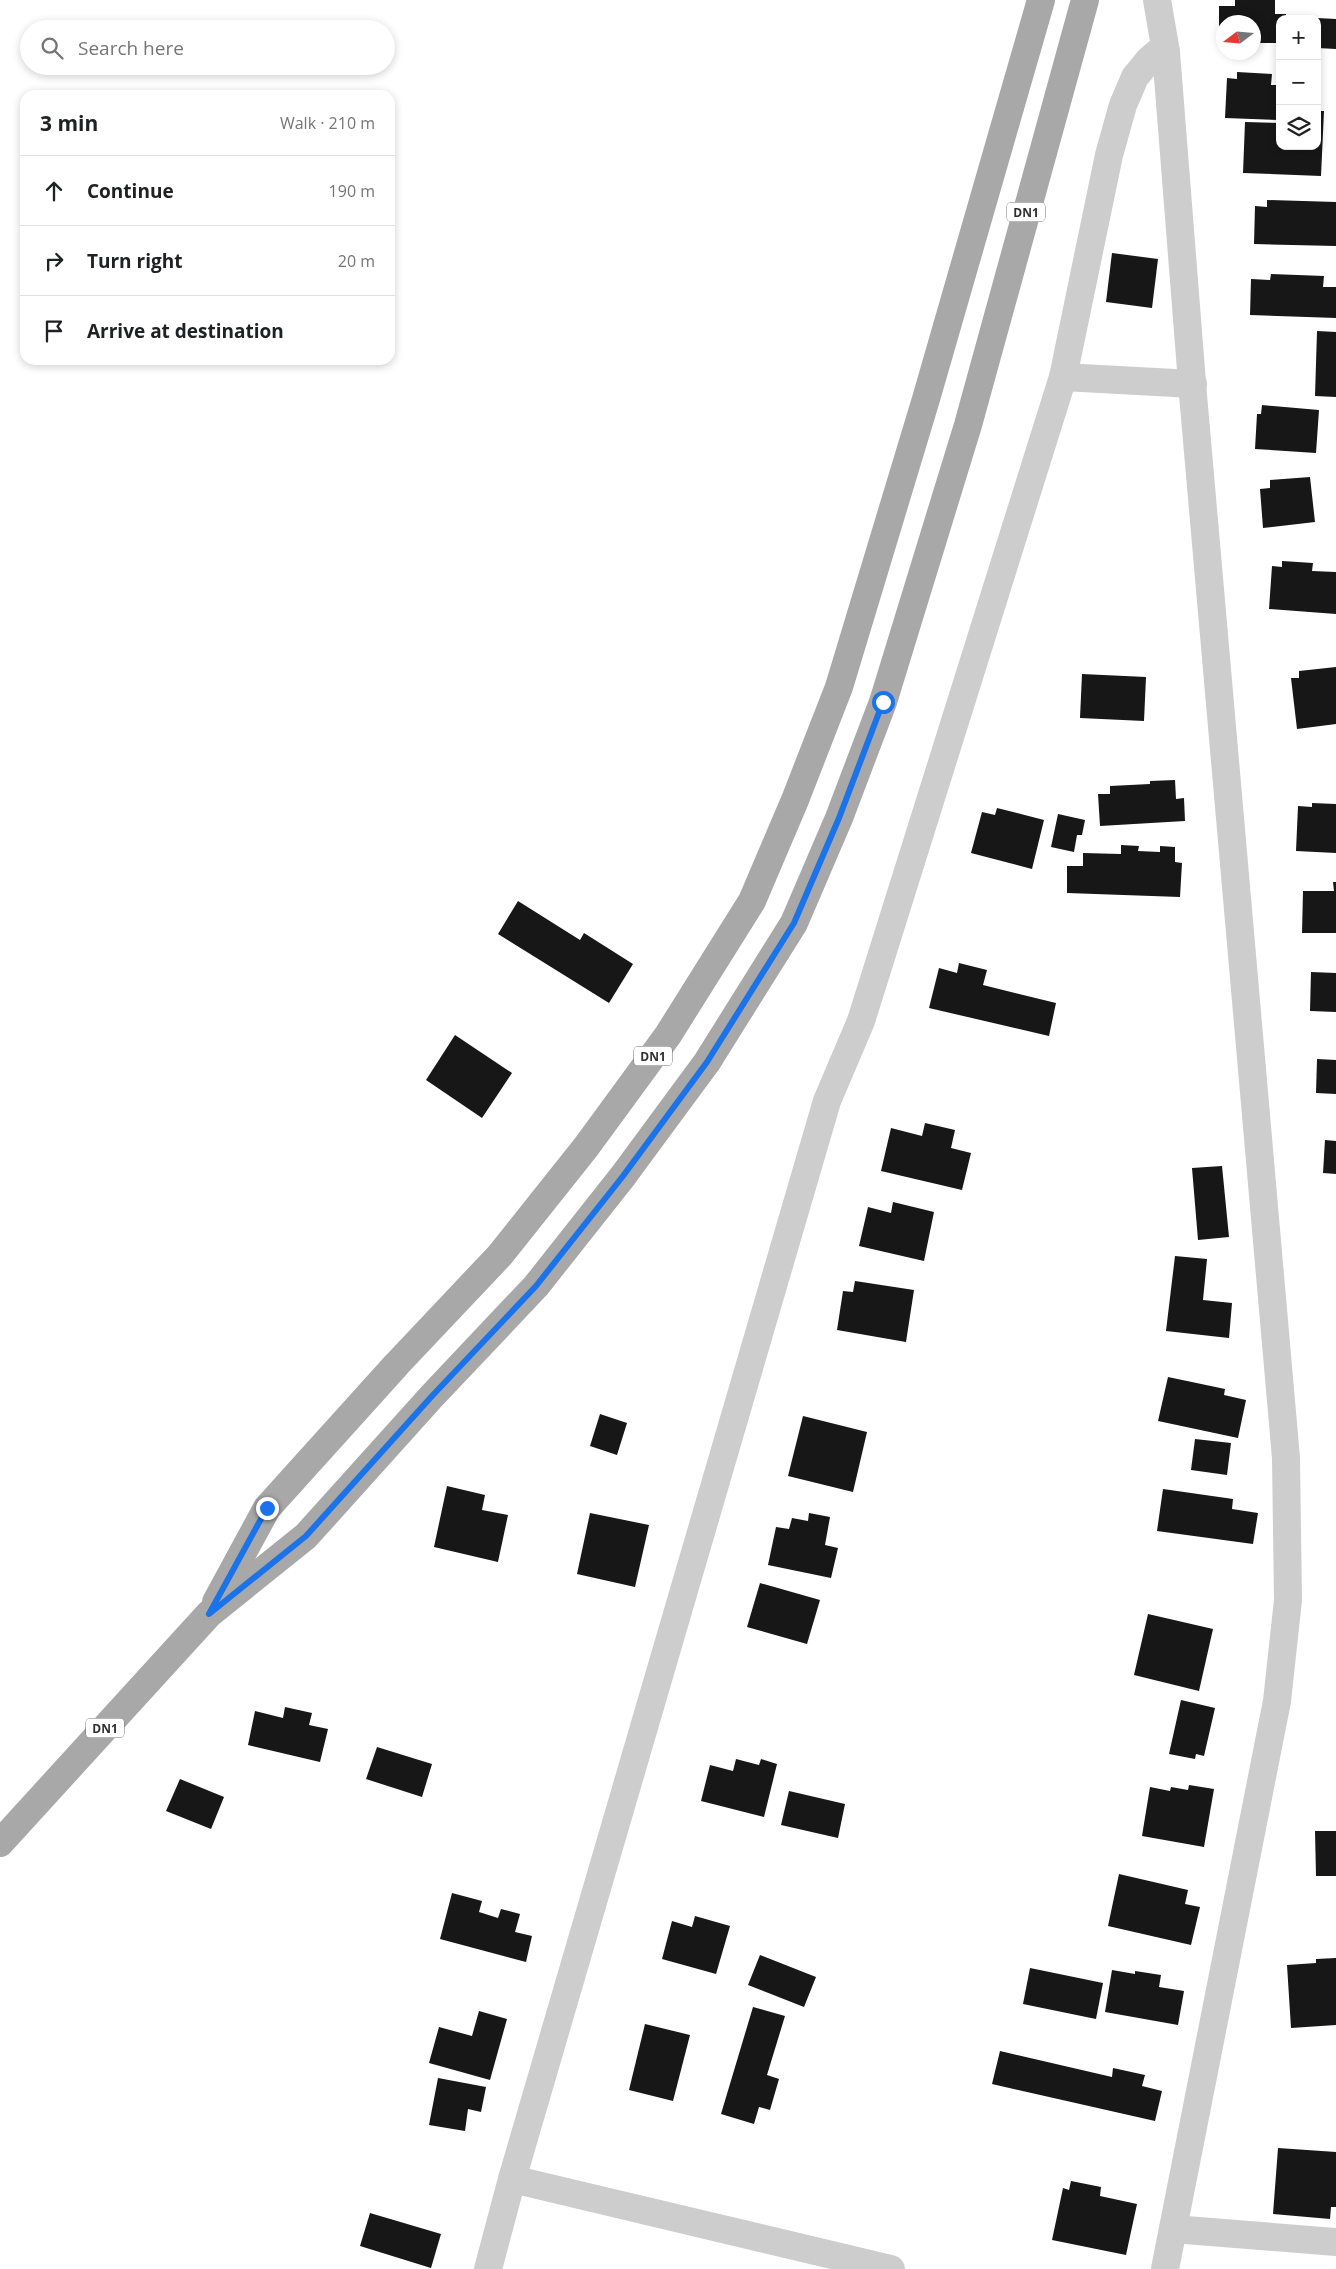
<!DOCTYPE html>
<html lang="en">
<head>
<meta charset="utf-8">
<style>
	:root { --surface:#fff; --page:#f2f2f2; --text:#202124; --muted:#757577; --line:#e0e0e0 }
	body { margin:0; font-family:"Open Sans",sans-serif; background:var(--page); color:var(--text) }
	.controls { position:absolute; right:15px; top:15px; display:grid; overflow:hidden; border-radius:10px; box-shadow:0 2px 8px #0003 }
	.controls button { width:45px; height:45px; display:grid; place-items:center; padding:0; border:0; border-bottom:1px solid var(--line); background:var(--surface); color:var(--text); font:25px sans-serif }
	.compass { position:absolute; left:1216px; top:15px; width:45px; height:45px; border-radius:50%; background:var(--surface); box-shadow:0 2px 8px #0003; rotate:254deg }
	.stop { position:absolute; width:15px; height:15px; margin:-11px; border:4px solid #1a73e8; border-radius:50%; background:#fff }
	.stop.end { background:#1a73e8; border-color:#fff; box-shadow:0 1px 5px #0008 }
	.list { margin:0; padding:0; list-style:none }
	h2 { display:flex; justify-content:space-between; align-items:center; height:65px; margin:0; padding:0 20px; font-size:21px }
	h2 small { font-size:16px; font-weight:400; color:var(--muted) }
	.list li { display:grid; grid-template-columns:32px 1fr auto; gap:15px; align-items:center; box-sizing:border-box; height:70px; padding:0 20px; border-top:1px solid var(--line) }
	.list b { display:block; font-size:19px; white-space:nowrap }
	.list em { font-size:16px; font-style:normal; color:var(--muted) }
	.icon { flex:none; width:28px; height:28px; fill:none; stroke:currentColor; stroke-width:2; stroke-linecap:round; stroke-linejoin:round }
	.map { position:relative; flex:none; width:1336px; height:2269px; overflow:hidden }
	.search { position:absolute; background:var(--surface); box-shadow:0 2px 8px #0003; left:20px; top:20px; width:375px; height:55px; display:flex; align-items:center; gap:12px; box-sizing:border-box; padding:0 18px; border-radius:28px; color:var(--muted); font-size:19px }
	.panel { position:absolute; background:var(--surface); box-shadow:0 2px 8px #0003; left:20px; top:90px; width:375px; height:275px; border-radius:15px }
	.map>svg:first-child { display:block }
	.building { fill:#171717 }
	.lines { fill:none; stroke-linecap:round; stroke-linejoin:round }
	.minor { stroke:#cdcdcd; stroke-width:28 }
	.tertiary { stroke:#cdcdcd; stroke-width:28 }
	.primary { stroke:#a8a8a8; stroke-width:28 }
	.route { stroke:#1a73e8; stroke-width:6 }
	.labels { text-anchor:middle; dominant-baseline:central; stroke-width:5; stroke-linejoin:round; paint-order:stroke }
	.shield { fill:#fff; stroke:#6e6e6e; stroke-width:1 }
	.shield-label { font-size:12px; font-weight:bold; fill:#303030 }
</style>
</head>
<body>
<div class="map">
<svg width="1336" height="2269" viewBox="0 0 1336 2269">
	<rect width="100%" height="100%" fill="#fff"/>
	<g class="building">
		<path d="M1235,0H1275V14H1286V19H1280V43H1254V22H1224V43H1219V6H1235Z"/>
		<path d="M1317,18L1336,19V49L1317,48Z"/>
		<path d="M1237,72L1272,74L1271,85H1280V120L1225,118L1227,78L1237,79Z"/>
		<path d="M1317,111H1324L1321,176L1243,173L1245,122L1280,123V146H1317Z"/>
		<path d="M1267,200L1336,202V246L1254,244L1255,206L1267,207Z"/>
		<path d="M1112,253L1158,259L1152,308L1106,302Z"/>
		<path d="M1271,274L1324,276L1323,287H1336V318L1250,315L1251,279L1270,280Z"/>
		<path d="M1317,331L1336,332V397L1315,396Z"/>
		<path d="M1262,405L1319,410L1316,453L1255,449L1257,414H1261Z"/>
		<path d="M1310,477L1315,522L1263,528L1260,489L1270,488V480Z"/>
		<path d="M1282,561L1313,563L1312,571L1336,572V614L1269,609L1272,566L1282,567Z"/>
		<path d="M1336,667V724L1297,729L1291,678H1299V671Z"/>
		<path d="M1082,674L1146,677L1144,721L1080,718Z"/>
		<path d="M1175,780L1176,799L1184,798L1185,821L1100,826L1098,794H1110V786L1150,784V781Z"/>
		<path d="M1312,803L1336,804V853L1296,851L1298,806L1312,807Z"/>
		<path d="M997,808L1044,820L1032,869L971,853L982,812L995,815Z"/>
		<path d="M1058,814L1085,820L1082,835H1077L1074,852L1051,847Z"/>
		<path d="M1121,845L1139,846L1138,851L1160,852V846L1175,847V862L1182,863L1180,897L1067,893V866H1083V853L1121,854Z"/>
		<path d="M1333,882H1336V933H1302L1303,891H1334Z"/>
		<path d="M518,901L580,940L584,933L633,964L609,1003L498,934Z"/>
		<path d="M959,963L987,970L983,985L1056,1003L1049,1036L929,1008L939,968L957,973Z"/>
		<path d="M1311,972L1336,973V1012L1310,1011Z"/>
		<path d="M455,1035L512,1073L482,1118L426,1080Z"/>
		<path d="M1317,1059L1336,1060V1094L1316,1093Z"/>
		<path d="M925,1123L955,1130L951,1148L971,1153L962,1190L881,1171L891,1128L922,1136Z"/>
		<path d="M1325,1140L1336,1141V1174L1323,1173Z"/>
		<path d="M1222,1166L1229,1237L1198,1240L1192,1168Z"/>
		<path d="M893,1202L934,1212L924,1261L859,1246L868,1207L891,1213Z"/>
		<path d="M1175,1256L1207,1259L1203,1300L1232,1303L1229,1338L1166,1331Z"/>
		<path d="M855,1281L914,1290L906,1342L837,1330L843,1291L853,1292Z"/>
		<path d="M1168,1377L1225,1389L1224,1395L1246,1400L1238,1438L1158,1421Z"/>
		<path d="M600,1414L627,1423L617,1455L590,1446Z"/>
		<path d="M803,1416L867,1432L853,1492L788,1476Z"/>
		<path d="M1195,1439L1231,1443L1227,1475L1191,1470Z"/>
		<path d="M447,1486L485,1495L482,1510L508,1515L498,1562L434,1547Z"/>
		<path d="M1163,1489L1233,1499L1232,1509L1258,1513L1253,1544L1157,1531Z"/>
		<path d="M590,1513L649,1525L635,1587L577,1574Z"/>
		<path d="M809,1513L830,1517L825,1545L838,1548L831,1578L768,1565L776,1527L789,1529L792,1518L808,1521Z"/>
		<path d="M760,1583L820,1600L807,1644L747,1627Z"/>
		<path d="M1148,1614L1213,1629L1199,1691L1134,1675Z"/>
		<path d="M1181,1700L1215,1708L1204,1756L1196,1754L1195,1759L1169,1754Z"/>
		<path d="M285,1707L312,1713L309,1725L328,1729L320,1762L248,1745L255,1711L283,1718Z"/>
		<path d="M377,1747L432,1764L422,1797L366,1779Z"/>
		<path d="M736,1759L759,1765L761,1759L777,1764L764,1817L701,1801L710,1765L733,1771Z"/>
		<path d="M180,1779L224,1797L211,1829L166,1811Z"/>
		<path d="M1189,1785L1214,1789L1204,1847L1142,1836L1150,1787L1170,1791L1171,1787L1188,1790Z"/>
		<path d="M789,1791L845,1804L838,1838L781,1825Z"/>
		<path d="M1315,1831H1336V1876H1316Z"/>
		<path d="M1119,1874L1188,1890L1185,1904L1200,1907L1191,1945L1108,1926Z"/>
		<path d="M452,1893L482,1901L479,1912L498,1918L501,1909L520,1914L515,1932L532,1936L526,1962L440,1939Z"/>
		<path d="M695,1916L730,1926L716,1974L662,1959L672,1921L692,1927Z"/>
		<path d="M760,1955L816,1977L804,2007L748,1985Z"/>
		<path d="M1336,1958V2025L1291,2028L1287,1965L1316,1963V1959Z"/>
		<path d="M1030,1968L1103,1983L1096,2019L1023,2004Z"/>
		<path d="M1112,1970L1135,1974V1971L1161,1975L1159,1987L1184,1991L1178,2025L1105,2012Z"/>
		<path d="M753,2007L785,2016L767,2075L779,2079L770,2110L759,2107L754,2124L721,2114Z"/>
		<path d="M479,2011L507,2019L490,2080L429,2063L439,2027L472,2036Z"/>
		<path d="M645,2024L690,2035L673,2101L629,2090Z"/>
		<path d="M1000,2051L1112,2077L1113,2068L1145,2075L1142,2086L1162,2091L1155,2121L992,2084Z"/>
		<path d="M438,2078L486,2087L481,2112L468,2109L465,2131L429,2125Z"/>
		<path d="M1278,2148L1336,2152V2207H1331L1330,2219L1273,2214Z"/>
		<path d="M1071,2181L1101,2187L1100,2196L1137,2204L1126,2255L1052,2240L1063,2188L1069,2190Z"/>
		<path d="M370,2213L441,2234L431,2268L360,2246Z"/>
	</g>
	<g class="lines">
		<g class="minor">
			<path d="M1063,377L1193,384"/>
			<path d="M512,2179L891,2269"/>
			<path d="M1173,2229L1336,2242"/>
			<path d="M488,2269L512,2179L827,1101L861,1021L1063,377L1109,155L1123,105L1135,77L1149,60L1157,53L1166,52"/>
		</g>
		<path class="tertiary" d="M1157,0L1166,52L1193,395L1286,1458L1288,1600L1277,1701L1165,2269"/>
		<g class="primary">
			<path d="M216,1602L267,1508L397,1364L500,1255L586,1147L668,1035L752,901L795,800L839,687L926,399L1041,0"/>
			<path d="M0,1843L209,1614L306,1536L432,1396L536,1286L623,1176L707,1062L794,923L839,818L883,702L968,425L1085,0"/>
		</g>
	</g>
	<g class="lines">
		<path class="route" d="M267,1508L209,1614L306,1536L432,1396L536,1286L623,1176L707,1062L794,923L839,818L883,702"/>
	</g>
	<g class="labels">
		<g class="shield">
			<rect x="1007" y="202.5" width="38" height="19" rx="4"/>
			<rect x="634" y="1046.5" width="38" height="19" rx="4"/>
			<rect x="86" y="1718.5" width="38" height="19" rx="4"/>
		</g>
		<g class="shield-label">
			<text x="1026" y="212">DN1</text>
			<text x="653" y="1056">DN1</text>
			<text x="105" y="1728">DN1</text>
		</g>
	</g>
</svg>
<div class="controls">
<button>+</button>
<button>−</button>
<button><svg class="icon" aria-label="layers" viewBox="0 0 24 24"><path d="M12 4l9 5-9 5-9-5zM3 14l9 5 9-5"/></svg></button>
</div>
<svg class="compass" viewBox="-18 -18 36 36"><path d="M0-13l5 13h-10z" fill="#e53935"/><path d="M0 13l5-13h-10z" fill="#757577"/></svg>
<div class="stop" style="left:883px;top:702px"></div>
<div class="stop end" style="left:267px;top:1508px"></div>
<div class="search"><svg class="icon" aria-label="search" viewBox="0 0 24 24"><circle cx="10" cy="10" r="6"/><path d="M15 15l6 6"/></svg>Search here</div>
<section class="panel">
<h2>3 min<small>Walk · 210 m</small></h2>
<ul class="list">
<li><svg class="icon" aria-label="ahead" viewBox="0 0 24 24"><path d="M12 20V5M6 11l6-6 6 6"/></svg><div><b>Continue</b></div><em>190 m</em></li>
<li><svg class="icon" aria-label="right" viewBox="0 0 24 24"><path d="M7 20v-9h11M14 6l5 5-5 5"/></svg><div><b>Turn right</b></div><em>20 m</em></li>
<li><svg class="icon" aria-label="arrive" viewBox="0 0 24 24"><path d="M6 21V4h12l-3 4 3 4H6"/></svg><div><b>Arrive at destination</b></div></li>
</ul>
</section>
</div>
</body>
</html>
